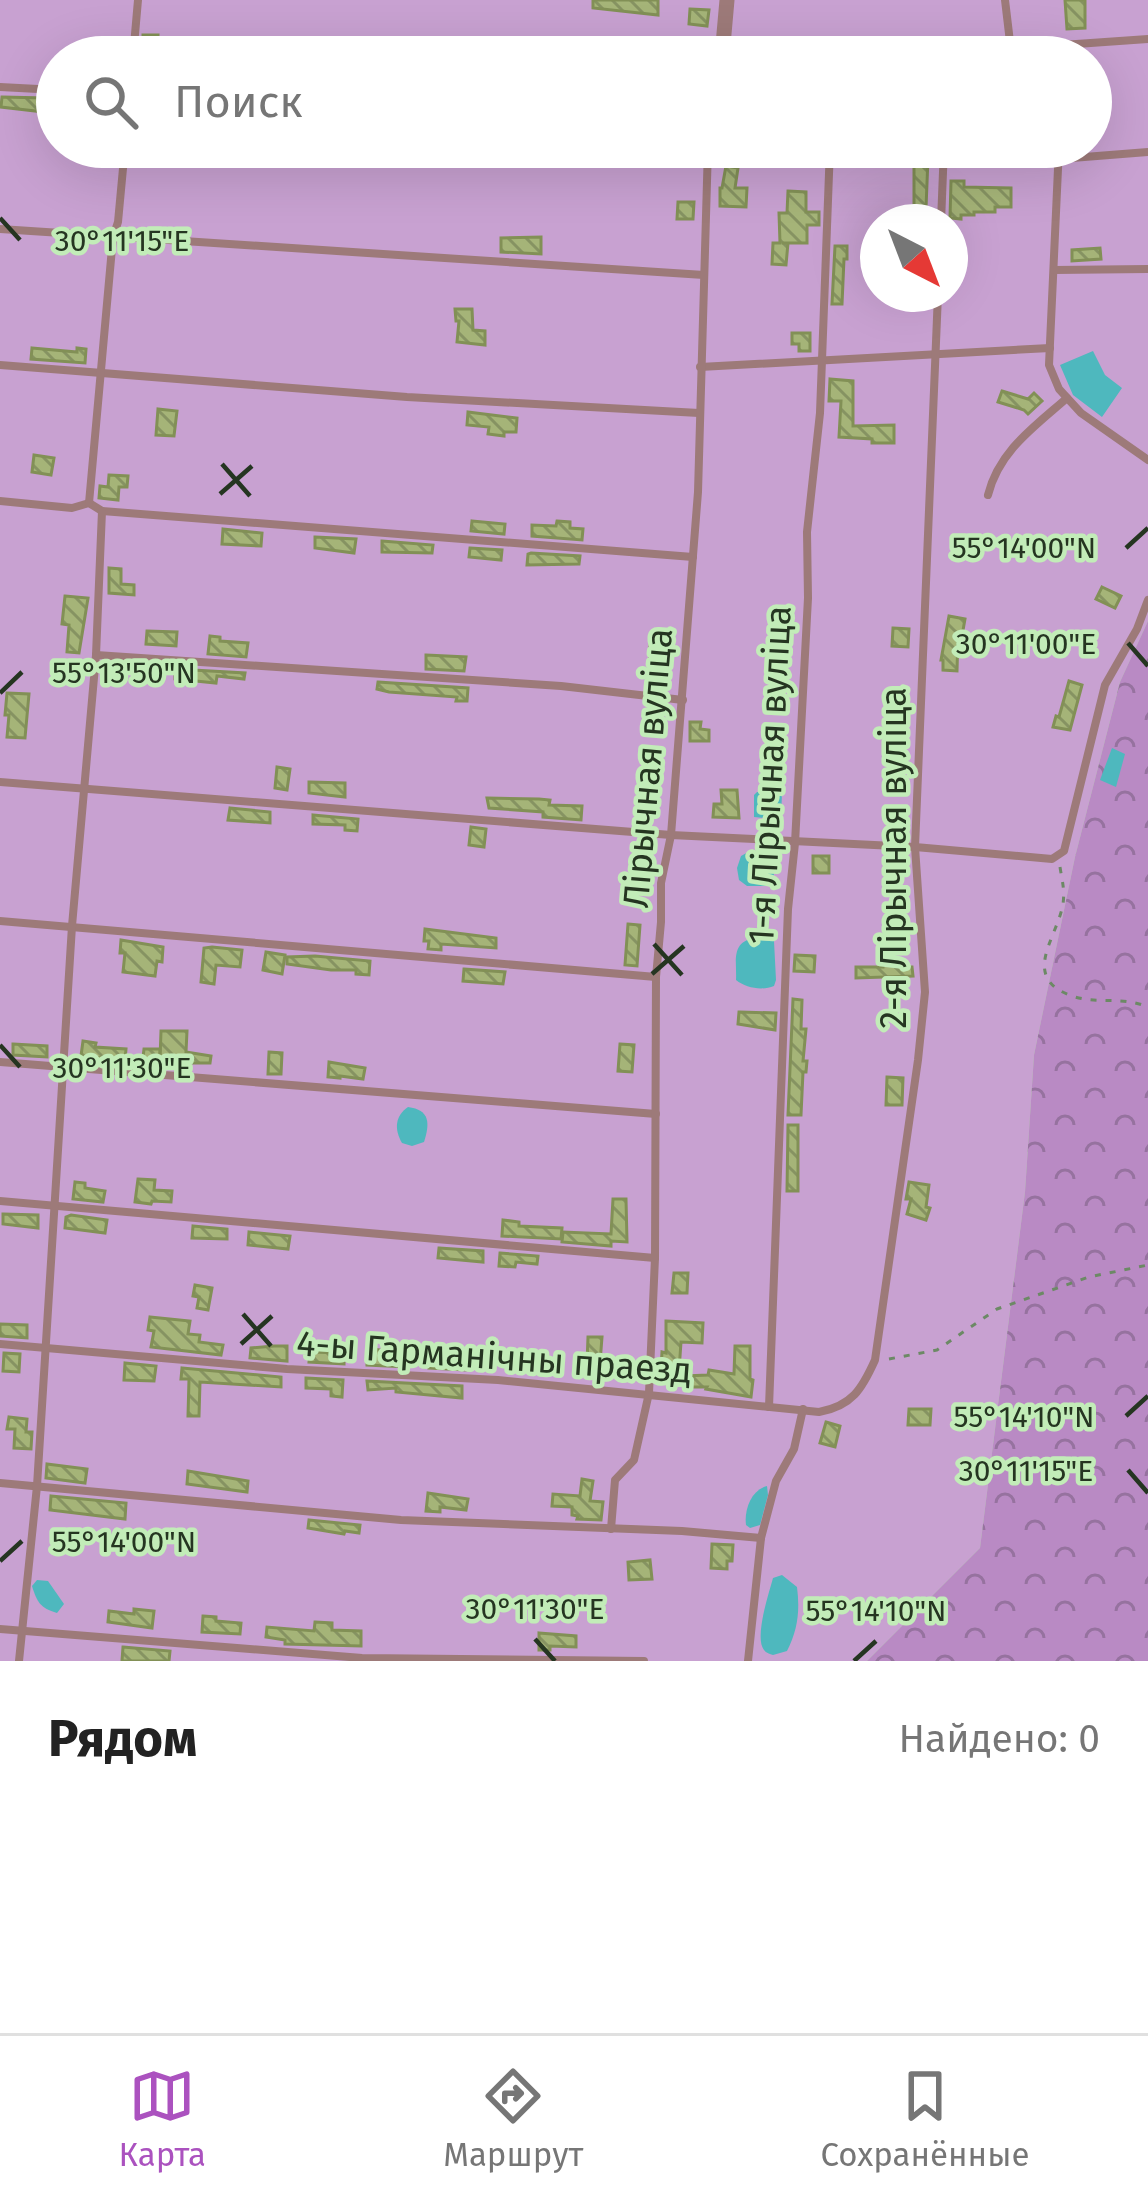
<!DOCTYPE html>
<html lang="ru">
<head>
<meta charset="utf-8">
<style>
	:root { --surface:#fff; --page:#f6f6f6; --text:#222; --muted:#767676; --line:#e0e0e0; --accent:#ab52bf }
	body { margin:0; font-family:"Fira Sans",sans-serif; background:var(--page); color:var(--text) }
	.compass { position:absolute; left:860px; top:204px; width:108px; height:108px; border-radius:50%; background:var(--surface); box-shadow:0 12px 48px #0002; rotate:138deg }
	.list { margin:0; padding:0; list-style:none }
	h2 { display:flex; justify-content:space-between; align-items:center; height:156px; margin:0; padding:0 48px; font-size:51px }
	h2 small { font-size:39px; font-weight:400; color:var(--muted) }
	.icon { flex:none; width:66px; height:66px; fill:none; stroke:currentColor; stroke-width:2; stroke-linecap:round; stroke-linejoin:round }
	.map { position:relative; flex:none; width:1148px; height:1661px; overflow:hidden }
	.search { position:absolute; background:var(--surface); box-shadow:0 12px 48px #0002; left:36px; right:36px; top:36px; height:132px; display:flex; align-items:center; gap:30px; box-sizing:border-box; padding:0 42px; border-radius:66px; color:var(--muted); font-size:45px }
	.sheet { height:372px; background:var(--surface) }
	nav { display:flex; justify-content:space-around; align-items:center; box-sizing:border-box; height:168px; border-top:3px solid var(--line); background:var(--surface); font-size:33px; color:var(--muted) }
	nav a { display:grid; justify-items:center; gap:6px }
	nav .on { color:var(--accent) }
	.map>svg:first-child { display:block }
	.green { fill:#c8a1d1; fill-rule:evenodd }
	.forest { fill:url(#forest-crowns) }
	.water { fill:#4eb8be }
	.building { fill:url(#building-back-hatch); stroke:#829056; stroke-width:3 }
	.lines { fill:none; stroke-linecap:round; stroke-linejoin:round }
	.path { stroke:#6c8965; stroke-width:3; stroke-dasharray:6 9; stroke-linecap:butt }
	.lane { stroke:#9d7a79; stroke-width:8 }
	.street { stroke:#9d7a79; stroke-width:15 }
	.ticks { fill:none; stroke:#253521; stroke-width:4.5 }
	.labels { text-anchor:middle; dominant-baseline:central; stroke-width:9; stroke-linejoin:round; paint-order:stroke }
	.street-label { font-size:36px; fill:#253521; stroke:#c2ecb8 }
	.ticks-label { font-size:30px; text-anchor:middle; fill:#253521; stroke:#c2ecb8; stroke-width:9; stroke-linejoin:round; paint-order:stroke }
</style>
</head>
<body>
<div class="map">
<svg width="1148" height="1661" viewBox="0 0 1148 1661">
	<defs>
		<pattern id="forest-crowns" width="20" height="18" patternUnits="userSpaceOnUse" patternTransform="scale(3)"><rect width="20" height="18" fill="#b98ac4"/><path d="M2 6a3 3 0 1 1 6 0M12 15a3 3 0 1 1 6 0" fill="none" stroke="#96729f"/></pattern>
		<pattern id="building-back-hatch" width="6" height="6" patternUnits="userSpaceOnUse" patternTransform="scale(3)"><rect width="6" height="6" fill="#a5b478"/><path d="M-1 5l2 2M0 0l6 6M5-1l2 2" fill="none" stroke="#869362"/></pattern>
	</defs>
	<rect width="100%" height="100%" fill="#b5dfab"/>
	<path class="green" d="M0,0H1148V621L1120,682L1075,857L1034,1055L1025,1192L980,1548L867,1661H0ZM57,57H1091V147H57ZM878,222H950V294H878Z"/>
	<path class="forest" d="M1148,621V1661H867L980,1548L1025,1192L1034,1055L1075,857L1120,682Z"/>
	<g class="water">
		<path d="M1093,351L1105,375L1122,388L1102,417L1073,395L1060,365Z"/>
		<path d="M1112,748L1125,754L1116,787L1100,780Z"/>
		<path d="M757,792H782L781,820L754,817V795Z"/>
		<path d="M750,851L765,853L776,860L773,880L767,886H747L739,880L737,868L741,856Z"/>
		<path d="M750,939L774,941L776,980L774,986C762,991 746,988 736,980C737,963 731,945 750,939Z"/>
		<path d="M408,1107C430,1110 430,1123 424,1142L412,1146L402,1143C394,1129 395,1116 408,1107Z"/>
		<path d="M767,1486L768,1495L760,1525L750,1528L746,1525C744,1510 751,1490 767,1486Z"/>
		<path d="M782,1575L797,1587C800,1610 798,1630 787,1651L773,1655C770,1654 766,1653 764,1650C754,1638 769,1593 773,1578Z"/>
		<path d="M37,1580L48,1581L64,1604L57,1613C40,1608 37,1602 32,1586Z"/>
	</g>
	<g class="building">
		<path d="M593,0H658V15L593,8Z"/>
		<path d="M1065,0H1085V28L1067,29Z"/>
		<path d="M690,9L709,10L707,26L689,24Z"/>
		<path d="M143,35H158L157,57H143Z"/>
		<path d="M2,97L45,98L44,112L1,107Z"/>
		<path d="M914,158H928L926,208H914Z"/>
		<path d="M726,166L738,168L735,188H747L746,207L720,206V188H722Z"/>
		<path d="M951,181H964V187L1011,188V207H995V212H974V215H961V219L950,218Z"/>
		<path d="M788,191L806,192V212H819V225H807V243H782H788L786,265L772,264L773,243H780L779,213H787Z"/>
		<path d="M678,202H694L693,219H677Z"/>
		<path d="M541,237V254L501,252V238Z"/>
		<path d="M835,246H847V259H844L842,304H832Z"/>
		<path d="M1100,248L1101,259L1072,261V250Z"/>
		<path d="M455,309H472L473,330L485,331V345L457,342L459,321H456Z"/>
		<path d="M792,333H810V351H799V344H792Z"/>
		<path d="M32,348L77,352V348L86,349L85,363L31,359Z"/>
		<path d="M830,379L853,381V426L894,425V443H872V439L839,437L841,401H829Z"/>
		<path d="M1002,391L1028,399L1034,393L1042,401L1028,414L1024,410L998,402Z"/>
		<path d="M158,409L177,411L174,436L156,435Z"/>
		<path d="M468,412L517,418L516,432H504V436L488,434L489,427L467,425Z"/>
		<path d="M34,455L54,458L51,475L32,472Z"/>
		<path d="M109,475L128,476L127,487H119L118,500L99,498L100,486L108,487Z"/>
		<path d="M472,521L505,524L504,534L471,531Z"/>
		<path d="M557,521L570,522V528L583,529L582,540L532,536V525L556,526Z"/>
		<path d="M223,529L262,533L261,546L222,544Z"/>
		<path d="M315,537L356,539L354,553L315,548Z"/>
		<path d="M382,541L433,545L432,553L382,552Z"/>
		<path d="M470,548L502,550L501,560L469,557Z"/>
		<path d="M531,553L580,556L579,564L527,565L528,554Z"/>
		<path d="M109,568L121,569V584L134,585V595L109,593Z"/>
		<path d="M1102,587L1121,596L1115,608L1096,599Z"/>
		<path d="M65,596L88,598L79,653L67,652L69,625L62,624Z"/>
		<path d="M949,616L965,619L962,636L958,635L957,671L943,670V660H941Z"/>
		<path d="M893,628L909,629L908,647L892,646Z"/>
		<path d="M147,631L177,632L176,646L146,644Z"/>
		<path d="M210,636L220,637V641L248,643L246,657L208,654Z"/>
		<path d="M650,644L664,646L661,679L649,678Z"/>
		<path d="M426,655L466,657L464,671L426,669Z"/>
		<path d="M175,669L245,673L244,679L217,676L216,683L175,679Z"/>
		<path d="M1069,681L1082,685L1070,730L1053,727L1056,716L1059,717Z"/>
		<path d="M378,682L468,688L467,701H456L457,697L389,692L377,689Z"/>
		<path d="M7,693L29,694L25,738L7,737L9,715H5Z"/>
		<path d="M690,722H701L700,729L709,730V741H690Z"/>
		<path d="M277,767L290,769L287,790L275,788Z"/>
		<path d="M309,782L345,783V797L309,793Z"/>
		<path d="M721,790H737L739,818L713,817L714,804H722Z"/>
		<path d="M487,798L539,799L550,800L549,805L582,806L581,820L543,817V812L489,808Z"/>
		<path d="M230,808L270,812V823L228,820Z"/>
		<path d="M313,815L358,819L357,831L345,830V825L313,824Z"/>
		<path d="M471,827L486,829L484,847L469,845Z"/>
		<rect x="813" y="856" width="16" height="17"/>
		<path d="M628,924L640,925L637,966L625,965Z"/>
		<path d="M425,929L496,938V948L441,944V950L428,949L429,941H424Z"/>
		<path d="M121,940L163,947L162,962L157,961L155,976L123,972L125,953H120Z"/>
		<path d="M212,947L242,950L240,967L216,965L214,984L201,982L204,948Z"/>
		<path d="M266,952L285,955L282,974L263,970Z"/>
		<path d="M795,955L815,956L814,972L794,971Z"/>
		<path d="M315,956L370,961L369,975L356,974V970H331L287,964V957Z"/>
		<path d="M899,963L900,967H912L913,976L856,978V967H883V964Z"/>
		<path d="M464,969L505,972L503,984L463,981Z"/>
		<path d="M793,999L802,1000L801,1029H806L803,1061H807L806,1072H803L801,1115H788Z"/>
		<path d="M739,1012L776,1013L775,1030L738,1024Z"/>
		<path d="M161,1031H187L186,1052L211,1056L210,1063H186L160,1059Z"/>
		<path d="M83,1041L96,1043L95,1047L126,1049L125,1060L81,1056Z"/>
		<path d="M13,1044L47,1046V1057L13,1055Z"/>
		<path d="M620,1044L634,1045L632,1072L618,1071Z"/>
		<path d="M144,1049H160L159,1064L142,1065Z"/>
		<path d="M269,1052L282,1053L281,1074H268Z"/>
		<path d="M329,1062L365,1068L363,1079L340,1076V1078L328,1077Z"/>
		<path d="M887,1077L903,1078L902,1105H886Z"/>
		<path d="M788,1125H798V1191H787Z"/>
		<path d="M138,1179L155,1180L154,1190L172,1191L171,1202L152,1201L151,1204L135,1202Z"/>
		<path d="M75,1182L85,1183V1188L105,1191L103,1202L73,1199Z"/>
		<path d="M909,1182L929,1185L926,1207L930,1208L926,1220L907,1214L911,1199H906Z"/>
		<path d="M613,1199H626L627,1242L611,1241V1246L562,1242L563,1232L611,1234Z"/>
		<path d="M3,1214L38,1215V1228L3,1224Z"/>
		<path d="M71,1215L107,1220L105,1233L65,1228L66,1217Z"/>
		<path d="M503,1220L519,1222V1226L562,1228L561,1239L502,1236Z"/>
		<path d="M193,1226L227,1229V1239L192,1238Z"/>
		<path d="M249,1232L290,1236L288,1249L248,1245Z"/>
		<path d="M439,1248L483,1251V1262L438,1258Z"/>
		<path d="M500,1253L538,1256L537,1264L516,1262L515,1267L499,1266Z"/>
		<path d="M674,1273H688L687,1293H672Z"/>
		<path d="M195,1285L212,1288L208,1310L197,1308L199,1297L193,1296Z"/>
		<path d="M150,1317L190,1321L188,1334L200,1335L199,1342L223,1345L221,1355L151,1347L154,1331L148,1330Z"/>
		<path d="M666,1321L703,1323L702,1343L681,1342L679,1371L661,1370L662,1352L666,1353Z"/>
		<path d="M0,1324L27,1325V1338L0,1336Z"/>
		<path d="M588,1337H602L599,1376L583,1375L584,1364H587Z"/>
		<path d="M274,1346H287V1361L250,1358L251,1348Z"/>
		<path d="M735,1346H750V1379L753,1380L751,1397L706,1389L707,1387H685V1376L708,1375L709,1370L734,1374Z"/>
		<path d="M373,1349L408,1354L407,1367L367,1365V1353L372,1354Z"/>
		<path d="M310,1352L344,1353V1364L309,1362Z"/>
		<path d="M431,1352L468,1358L466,1370L429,1368Z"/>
		<path d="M4,1353L20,1354L19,1372L3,1371Z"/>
		<path d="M125,1363L156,1366L154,1381L124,1380Z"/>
		<path d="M182,1368L281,1377V1387L200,1382L199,1416H188L189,1379H181Z"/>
		<path d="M306,1378L343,1380L342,1397L331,1396V1389L306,1388Z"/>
		<path d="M367,1381L462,1386V1398L396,1392V1388L368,1390Z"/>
		<path d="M957,1406L976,1407L975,1421L956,1420Z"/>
		<path d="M909,1409H931L930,1425H908Z"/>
		<path d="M9,1417L27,1419L26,1432H32L31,1449L14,1448L15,1429H7Z"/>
		<path d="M826,1422L840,1426L835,1447L820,1443Z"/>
		<path d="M47,1464L87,1469L85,1483L46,1478Z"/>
		<path d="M188,1471L248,1481L247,1492L187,1484Z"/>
		<path d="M582,1479L593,1481L590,1501L603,1502L601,1520L577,1519L578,1516L572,1515V1507L552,1506L553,1494L580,1496Z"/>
		<path d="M428,1493L468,1499L466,1510L440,1507V1512L426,1511Z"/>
		<path d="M51,1496L126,1503L125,1519L50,1510Z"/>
		<path d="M309,1520L360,1525L359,1533L345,1531L344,1534L308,1528Z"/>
		<path d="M712,1544L733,1545L732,1561H727V1569L711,1568Z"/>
		<path d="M650,1560L652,1579L629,1580L628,1562Z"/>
		<path d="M134,1609L154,1611L152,1628L108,1622L109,1611L134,1614Z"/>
		<path d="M203,1616L216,1617V1621L241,1623L240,1634L202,1632Z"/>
		<path d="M315,1622L332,1623V1630L361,1631V1646L285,1644V1640L266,1637L267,1627L314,1631Z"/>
		<path d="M539,1633L576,1636V1647L550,1646V1650H539Z"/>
		<path d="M123,1647L170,1651L169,1661H122Z"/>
	</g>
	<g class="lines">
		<g class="path">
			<path d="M1060,867C1062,880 1065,890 1063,904C1057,939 1018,979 1075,997C1099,1004 1121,996 1148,1007"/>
			<path d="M889,1359L937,1350L997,1309L1089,1277L1148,1265"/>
		</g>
		<g class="lane">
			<path d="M1005,0L1010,42"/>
			<path d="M133,57L138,0"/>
			<path d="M721,57L723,45L833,54L1010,42L1062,45L1148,39"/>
			<path d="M1062,57V45"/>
			<path d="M0,87L57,90"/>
			<path d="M1059,147L1049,365L1059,389L1081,413L1148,460"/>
			<path d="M1059,159L1148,152"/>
			<path d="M941,222L944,147"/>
			<path d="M0,229L704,275"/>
			<path d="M1054,270L1148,269"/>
			<path d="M0,365L407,397L699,413"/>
			<path d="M700,367L1050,348"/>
			<path d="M988,495C999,451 1034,427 1067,398"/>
			<path d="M0,501L72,508L89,503L102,511L693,557"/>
			<path d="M89,503L113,237L118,222L125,147"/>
			<path d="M96,655L561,686L683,700"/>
			<path d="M0,782L671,835L915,847L1052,859L1064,851L1105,685L1137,629L1148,600"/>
			<path d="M0,921L656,977"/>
			<path d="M0,1062L656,1114"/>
			<path d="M0,1201L655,1258"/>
			<path d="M0,1344L287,1369L498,1380L819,1412C852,1406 862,1389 875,1360L918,1060L925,992L915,847L938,294"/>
			<path d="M769,1407L788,909L795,843L808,598L807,532L820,413L830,147"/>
			<path d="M0,1483L401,1520L682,1531L761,1538"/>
			<path d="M611,1529L615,1480L634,1460L649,1393L655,1258L656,977L661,922V883L671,835L698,492L708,147"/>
			<path d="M0,1629L362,1658L644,1661"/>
			<path d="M19,1661L37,1486L72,926L96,655L102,511"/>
			<path d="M748,1661L761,1538L776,1481L794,1449L803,1409"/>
		</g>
		<path class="street" d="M723,45L727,0"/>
	</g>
	<path class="ticks" d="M0,218L20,240M222,464L250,496M220,494L252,466M1126,548L1148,528M1128,643L1148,666M0,693L22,672M654,944L682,975M652,974L684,946M0,1045L20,1067M243,1314L271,1346M241,1344L272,1316M1126,1416L1148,1396M1128,1470L1148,1493M0,1561L22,1541M535,1639L555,1661M854,1661L876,1641"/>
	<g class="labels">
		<g class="street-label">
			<text transform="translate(648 768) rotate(-85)">Лірычная вуліца</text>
			<text transform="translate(770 775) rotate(-87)">1-я Лірычная вуліца</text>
			<text transform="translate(894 858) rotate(-90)">2-я Лірычная вуліца</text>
			<text transform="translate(494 1357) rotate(4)">4-ы Гарманічны праезд</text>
		</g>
	</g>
	<g class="ticks-label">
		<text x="122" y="251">30°11'15"E</text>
		<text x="1024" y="558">55°14'00"N</text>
		<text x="1026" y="654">30°11'00"E</text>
		<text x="124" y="683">55°13'50"N</text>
		<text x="122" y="1078">30°11'30"E</text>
		<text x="1024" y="1427">55°14'10"N</text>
		<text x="1026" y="1481">30°11'15"E</text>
		<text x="124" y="1552">55°14'00"N</text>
		<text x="535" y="1619">30°11'30"E</text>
		<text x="876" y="1621">55°14'10"N</text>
	</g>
</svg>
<svg class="compass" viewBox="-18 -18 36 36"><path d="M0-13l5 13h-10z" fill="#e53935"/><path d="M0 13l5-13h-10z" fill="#767676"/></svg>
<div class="search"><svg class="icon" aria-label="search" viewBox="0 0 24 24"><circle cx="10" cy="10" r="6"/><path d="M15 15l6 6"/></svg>Поиск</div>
</div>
<section class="sheet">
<h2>Рядом<small>Найдено: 0</small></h2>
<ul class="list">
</ul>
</section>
<nav>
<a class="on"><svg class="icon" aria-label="map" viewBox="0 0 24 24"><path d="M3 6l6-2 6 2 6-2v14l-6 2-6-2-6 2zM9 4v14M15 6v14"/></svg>Карта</a>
<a><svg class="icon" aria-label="directions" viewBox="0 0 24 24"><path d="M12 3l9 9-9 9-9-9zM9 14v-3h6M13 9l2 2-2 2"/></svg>Маршрут</a>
<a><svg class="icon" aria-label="saved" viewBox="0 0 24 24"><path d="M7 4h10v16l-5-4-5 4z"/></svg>Сохранённые</a>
</nav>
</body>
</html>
